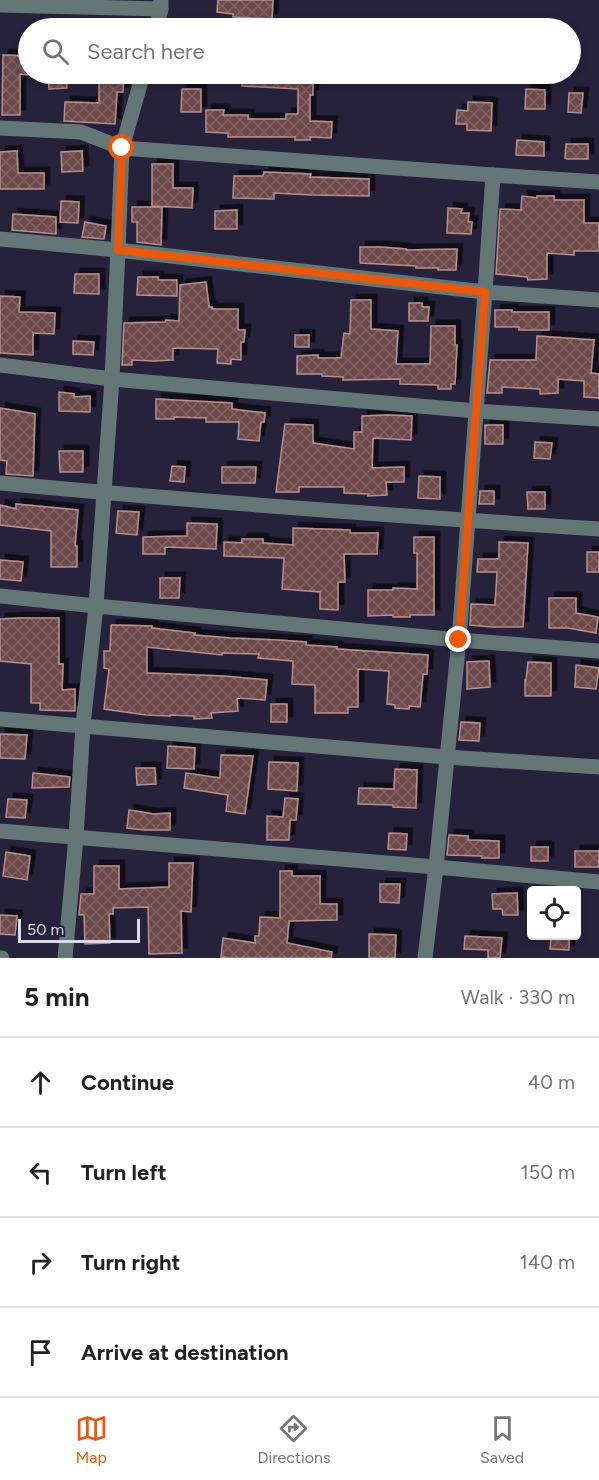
<!DOCTYPE html>
<html lang="en">
<head>
<meta charset="utf-8">
<style>
	:root { --surface:#fff; --page:#f2f2f2; --text:#202124; --muted:#757577; --line:#e0e0e0; --accent:#ea580c }
	body { margin:0; font-family:Figtree,sans-serif; background:var(--page); color:var(--text) }
	.controls { position:absolute; right:18px; bottom:18px; display:grid; overflow:hidden; border-radius:6px; box-shadow:0 3px 9px #0003 }
	.controls button { width:54px; height:54px; display:grid; place-items:center; padding:0; border:0; border-bottom:2px solid var(--line); background:var(--surface); color:var(--text); font:30px sans-serif }
	.scale { position:absolute; left:18px; bottom:15px; width:122px; box-sizing:border-box; padding-left:6px; border:3px solid #dcdaeb; border-top:0; font-size:16px; line-height:21px; white-space:nowrap; color:#dcdaeb; -webkit-text-stroke:4px #27223c; paint-order:stroke }
	.stop { position:absolute; width:18px; height:18px; margin:-14px; border:4px solid #ea580c; border-radius:50%; background:#fff }
	.stop.end { background:#ea580c; border-color:#fff; box-shadow:0 2px 6px #0008 }
	.list { margin:0; padding:0; list-style:none }
	h2 { display:flex; justify-content:space-between; align-items:center; height:78px; margin:0; padding:0 24px; font-size:26px }
	h2 small { font-size:20px; font-weight:400; color:var(--muted) }
	.list li { display:grid; grid-template-columns:39px 1fr auto; gap:18px; align-items:center; box-sizing:border-box; height:90px; padding:0 24px; border-top:2px solid var(--line) }
	.list b { display:block; font-size:22px; white-space:nowrap }
	.list em { font-size:20px; font-style:normal; color:var(--muted) }
	.icon { flex:none; width:33px; height:33px; fill:none; stroke:currentColor; stroke-width:2; stroke-linecap:round; stroke-linejoin:round }
	.map { position:relative; flex:none; width:599px; height:958px; overflow:hidden }
	.search { position:absolute; background:var(--surface); box-shadow:0 3px 9px #0003; left:18px; right:18px; top:18px; height:66px; display:flex; align-items:center; gap:15px; box-sizing:border-box; padding:0 21px; border-radius:33px; color:var(--muted); font-size:22px }
	.sheet { height:438px; background:var(--surface) }
	nav { display:flex; justify-content:space-around; align-items:center; box-sizing:border-box; height:84px; border-top:2px solid var(--line); background:var(--surface); font-size:16px; color:var(--muted) }
	nav a { display:grid; justify-items:center; gap:3px }
	nav .on { color:var(--accent) }
	.map>svg:first-child { display:block }
	.building { fill:url(#building-cross-hatch); stroke:#b68f8d; stroke-width:1.5; filter:url(#shadow) }
	.lines { fill:none; stroke-linecap:round; stroke-linejoin:round }
	.minor { stroke:#647776; stroke-width:15 }
	.route { stroke:#ea580c; stroke-width:8 }
</style>
</head>
<body>
<div class="map">
<svg width="599" height="958" viewBox="0 0 599 958">
	<defs>
		<pattern id="building-cross-hatch" width="8" height="8" patternUnits="userSpaceOnUse" patternTransform="scale(1.5)"><rect width="8" height="8" fill="#6d4a49"/><path d="M0 0l8 8M0 8l8-8" fill="none" stroke="#816463"/></pattern>
		<filter id="shadow"><feDropShadow dx="5.5" dy="-5.5" stdDeviation="0" flood-color="#0009"/></filter>
	</defs>
	<rect width="100%" height="100%" fill="#27223c"/>
	<g class="building">
		<path d="M218,0H273L272,19L233,17V14L217,12Z"/>
		<path d="M3,55L28,56V75L20,74V115H2Z"/>
		<path d="M48,74H66L67,88L49,89Z"/>
		<path d="M99,74H124L123,92H117L115,124L64,121L65,102L99,103Z"/>
		<path d="M242,74H293V75H313V95H310V121L332,122L331,138L310,137V140H295V137H228V133H226L206,132V110H224L223,115H248V119H286V114H298V89L242,86Z"/>
		<path d="M182,89H201V112H181Z"/>
		<path d="M526,89L545,90V109H525Z"/>
		<path d="M569,93H583L581,113L568,112Z"/>
		<path d="M468,102L492,103L491,131L467,130V124H456L457,110L468,111Z"/>
		<path d="M517,140L544,142V156L516,155Z"/>
		<path d="M566,144H588V159H567L565,158Z"/>
		<path d="M17,151L18,173H44V189H0V152Z"/>
		<path d="M82,151L83,171L62,172L61,152Z"/>
		<path d="M152,164H173V188H193L192,208L152,206Z"/>
		<path d="M264,172L311,174L310,177L369,179V196L312,195L274,193V199L233,198L234,176H263Z"/>
		<path d="M522,196L537,198V196H554V200H584V223H599V251H574V255L547,253V279L528,280L527,277L496,274L500,209L521,210Z"/>
		<path d="M61,201L79,202L78,223L60,222Z"/>
		<path d="M132,207H162L161,245L137,242V222H132Z"/>
		<path d="M448,208L462,209L461,213H469L468,222H472L471,234L447,233Z"/>
		<path d="M237,210V229H215V211Z"/>
		<path d="M13,214L56,217V234L12,230Z"/>
		<path d="M85,222L106,226L104,239L82,237Z"/>
		<path d="M360,247H380L406,249V250L457,249L456,270H438V268H416V266L360,263Z"/>
		<path d="M75,274H99V294L74,293Z"/>
		<path d="M138,277H158V280H177V296L137,295Z"/>
		<path d="M206,282L209,307H212V309H238V330H245L244,342H241V360L231,359V364L217,363L218,349L173,348V360L154,361L132,360V365H122L124,323L165,322L166,320L179,321L180,285Z"/>
		<path d="M0,296L20,297L19,312L55,313L54,334L33,333V355L0,353Z"/>
		<path d="M351,300H371V329L398,331L396,364H430L431,326H455V345H457L455,384H451V389H438V385L400,384V379L343,380V377L322,376V374H297V356L318,355V358H341L344,333L350,334Z"/>
		<path d="M409,303H422V307H429L428,321H409Z"/>
		<path d="M495,310H512V312H549V330H519V327H495Z"/>
		<rect x="295" y="335" width="14" height="12"/>
		<path d="M537,336L594,340L591,373L599,374V398L584,397V381L558,379V393L540,394V389L502,387V393H487L490,360H536Z"/>
		<path d="M73,341L94,342L93,355L73,354Z"/>
		<path d="M59,392L74,394V397L90,396V412L59,411Z"/>
		<path d="M156,399L232,403V409L265,413L264,422H261L259,441L238,439L239,422H206V418L174,417V419H156Z"/>
		<path d="M0,408L35,414L33,476L6,474L7,461L0,460Z"/>
		<path d="M388,415L412,416L411,440L373,438L372,468L404,467V482H386L387,495L368,496V494L344,493V487H299V492H276L285,424L313,425V443L354,449V432H362V416Z"/>
		<rect x="485" y="425" width="18" height="19"/>
		<path d="M535,442L552,443L550,459L534,458Z"/>
		<path d="M59,451H83V472H60Z"/>
		<path d="M172,466L185,467L184,482L170,481Z"/>
		<path d="M222,467H256L255,483H222Z"/>
		<path d="M419,476L440,477V499L418,498Z"/>
		<path d="M480,491H494V504H479Z"/>
		<path d="M527,492H545V509H528Z"/>
		<path d="M16,504L78,510L75,546H77V567H51V531L0,525V505L16,509Z"/>
		<path d="M118,511L139,512L137,535L116,533Z"/>
		<path d="M187,523L217,524L216,549L165,547V554H143V537L187,536Z"/>
		<path d="M293,528L350,530V533H378L377,554H344L345,582H338V610L320,609V592L282,589L284,558L224,556V542L242,543V539H263V543L293,545Z"/>
		<path d="M414,537H434V615H410V617H393V615L368,616V590H393V588L417,589V553H414Z"/>
		<path d="M499,542L528,543L523,627H492L470,625L471,604L495,605L497,572H477L478,559H499Z"/>
		<rect x="587" y="552" width="12" height="20"/>
		<path d="M0,560L23,562L21,581L0,579Z"/>
		<path d="M160,578H180L179,598H160Z"/>
		<path d="M549,598H576V613L598,617L596,633L568,628H549Z"/>
		<path d="M20,618H59V664H63L62,690L75,689V711L40,710V703H31V664L0,661V619Z"/>
		<path d="M111,625L152,626V628L195,633L194,635L230,638L278,640L306,642V645L337,647V649L428,655L427,674H423L420,707L409,706V709L395,708V705L387,704L389,671L358,669V707H348V713H315V685L292,684L293,661L258,658L259,654L222,653V655L147,647V673L223,676L267,680L265,700L237,698L238,711L211,713L212,718L194,719V716L170,715V716L146,715L104,709L109,669L104,668V651H110Z"/>
		<path d="M489,661L490,687L467,689V662Z"/>
		<path d="M528,662L551,663V696H525V680H526Z"/>
		<path d="M576,665L599,668L596,689L575,687Z"/>
		<rect x="271" y="704" width="16" height="18"/>
		<path d="M461,722L480,723L479,741L459,740Z"/>
		<path d="M0,734L27,735L25,759L0,758Z"/>
		<path d="M168,746L195,748L194,769L167,768Z"/>
		<path d="M221,755L253,756L245,814L226,811L228,795L184,788L186,773L220,778Z"/>
		<path d="M269,762L298,763L297,791L268,789Z"/>
		<path d="M136,768H155L156,784L137,785Z"/>
		<path d="M395,769L417,770L416,808L393,807V805L358,804L359,788L394,789Z"/>
		<path d="M33,773L70,777L69,787L32,788Z"/>
		<path d="M285,798L298,799L296,820H290L289,840H267V816L283,817Z"/>
		<path d="M8,799L27,800L25,818L6,817Z"/>
		<path d="M129,810L154,814L170,813V830H144L127,828Z"/>
		<path d="M389,833L407,834L406,850L388,849Z"/>
		<path d="M449,835L468,836V840L499,841V858H482V856L447,855Z"/>
		<rect x="531" y="847" width="17" height="14"/>
		<rect x="575" y="851" width="24" height="16"/>
		<path d="M6,852L30,856L27,880L3,876Z"/>
		<path d="M169,863H193L191,912L181,911L182,953L149,954L148,907L113,908V914H109L110,943L85,944L84,915H79L81,894H94V866H119V889L169,887Z"/>
		<path d="M280,871H292V876H320V904H337V920L289,921L287,943L332,952L331,958H230L221,957L223,938L255,943V936H259L260,917L280,918Z"/>
		<path d="M380,884H400L399,903L380,902Z"/>
		<path d="M517,893L518,915H503L502,909H493L492,894Z"/>
		<path d="M0,915L17,916L15,935L0,934Z"/>
		<path d="M369,934L396,935L395,958H369Z"/>
		<path d="M465,936L502,938L500,958H488V950L464,949Z"/>
		<path d="M551,936H569V950L550,949Z"/>
	</g>
	<g class="lines">
		<g class="minor">
			<path d="M0,5L161,9"/>
			<path d="M156,28L161,9V0"/>
			<path d="M0,128L81,132L122,148L493,175"/>
			<path d="M599,182L493,175L485,292L599,300"/>
			<path d="M0,239L118,250L122,148L143,74"/>
			<path d="M0,365L112,379L96,606L459,640L599,651"/>
			<path d="M0,483C199,502 399,516 599,529"/>
			<path d="M0,596L96,606L83,725L76,837L65,958"/>
			<path d="M0,719L446,757L599,767"/>
			<path d="M0,831L436,867L599,882"/>
			<path d="M0,958H2"/>
			<path d="M425,958L436,867L459,640L485,292L118,250L112,379L476,411L599,419"/>
		</g>
	</g>
	<g class="lines">
		<path class="route" d="M122,148L118,250L485,292L459,640"/>
	</g>
</svg>
<div class="controls">
<button><svg class="icon" aria-label="locate" viewBox="0 0 24 24"><circle cx="12" cy="12" r="6"/><path d="M12 2v4M12 18v4M2 12h4M18 12h4"/></svg></button>
</div>
<div class="scale">50 m</div>
<div class="stop" style="left:122px;top:148px"></div>
<div class="stop end" style="left:459px;top:640px"></div>
<div class="search"><svg class="icon" aria-label="search" viewBox="0 0 24 24"><circle cx="10" cy="10" r="6"/><path d="M15 15l6 6"/></svg>Search here</div>
</div>
<section class="sheet">
<h2>5 min<small>Walk · 330 m</small></h2>
<ul class="list">
<li><svg class="icon" aria-label="ahead" viewBox="0 0 24 24"><path d="M12 20V5M6 11l6-6 6 6"/></svg><div><b>Continue</b></div><em>40 m</em></li>
<li><svg class="icon" aria-label="left" viewBox="0 0 24 24"><path d="M17 20v-9H6M10 6l-5 5 5 5"/></svg><div><b>Turn left</b></div><em>150 m</em></li>
<li><svg class="icon" aria-label="right" viewBox="0 0 24 24"><path d="M7 20v-9h11M14 6l5 5-5 5"/></svg><div><b>Turn right</b></div><em>140 m</em></li>
<li><svg class="icon" aria-label="arrive" viewBox="0 0 24 24"><path d="M6 21V4h12l-3 4 3 4H6"/></svg><div><b>Arrive at destination</b></div></li>
</ul>
</section>
<nav>
<a class="on"><svg class="icon" aria-label="map" viewBox="0 0 24 24"><path d="M3 6l6-2 6 2 6-2v14l-6 2-6-2-6 2zM9 4v14M15 6v14"/></svg>Map</a>
<a><svg class="icon" aria-label="directions" viewBox="0 0 24 24"><path d="M12 3l9 9-9 9-9-9zM9 14v-3h6M13 9l2 2-2 2"/></svg>Directions</a>
<a><svg class="icon" aria-label="saved" viewBox="0 0 24 24"><path d="M7 4h10v16l-5-4-5 4z"/></svg>Saved</a>
</nav>
</body>
</html>
